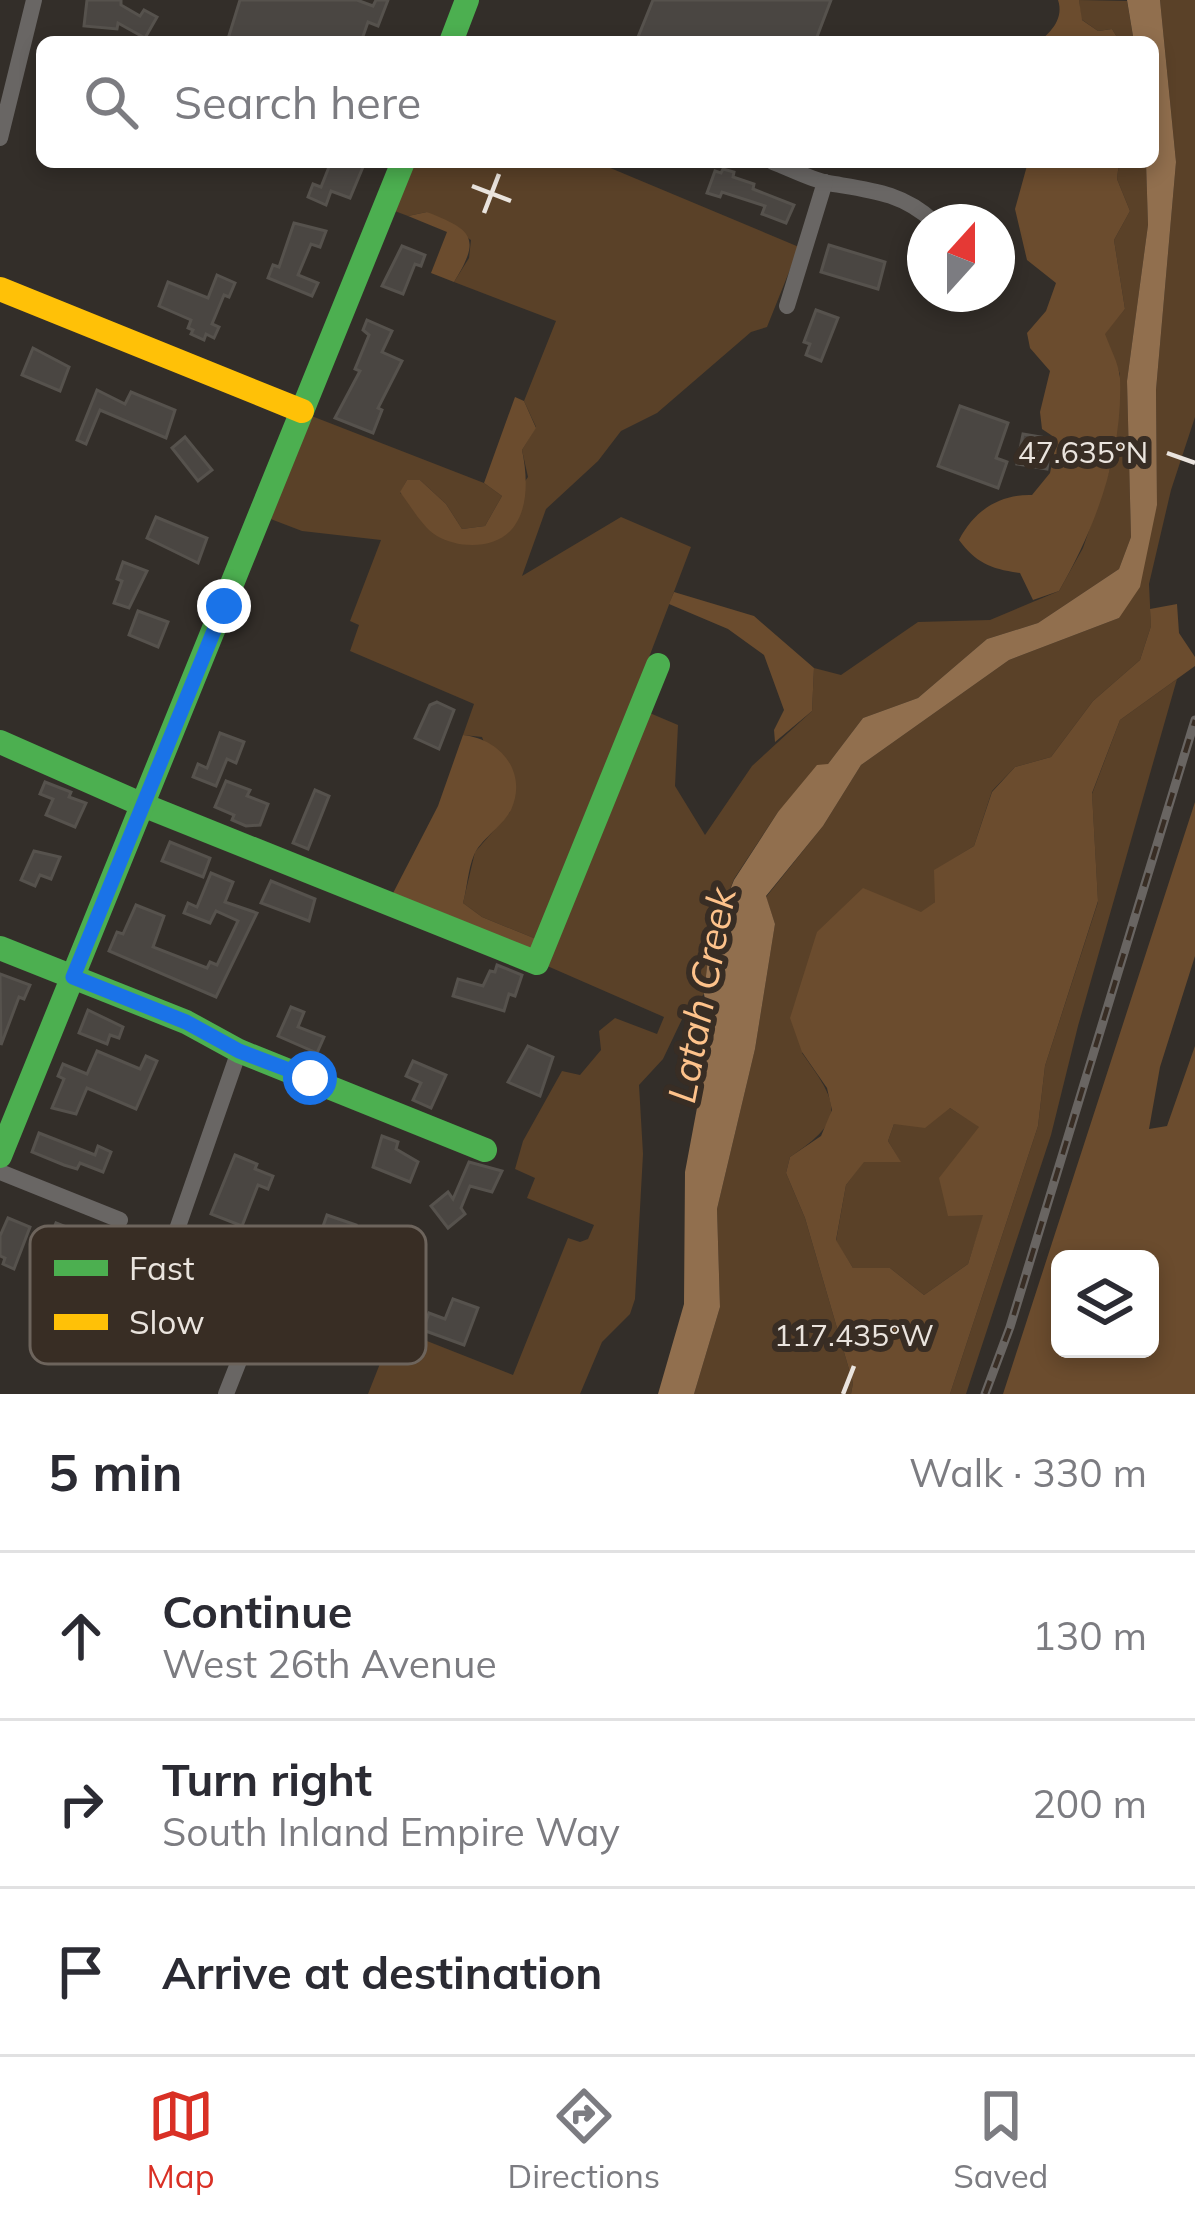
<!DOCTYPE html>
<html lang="en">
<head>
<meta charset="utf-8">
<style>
	:root { --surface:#fff; --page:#f2f2f3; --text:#2b2b33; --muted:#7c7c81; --line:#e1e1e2; --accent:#d93025 }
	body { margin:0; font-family:Mulish,sans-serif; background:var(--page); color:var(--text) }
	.controls { position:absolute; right:36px; bottom:36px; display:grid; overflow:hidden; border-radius:18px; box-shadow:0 6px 18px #0003 }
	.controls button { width:108px; height:108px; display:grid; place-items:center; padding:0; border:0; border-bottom:3px solid var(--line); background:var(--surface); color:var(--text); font:60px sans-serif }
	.compass { position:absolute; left:907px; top:204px; width:108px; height:108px; border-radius:50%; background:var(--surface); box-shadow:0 6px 18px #0003; rotate:21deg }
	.stop { position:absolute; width:36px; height:36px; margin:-27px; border:9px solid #1a73e8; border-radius:50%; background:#fff }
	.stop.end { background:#1a73e8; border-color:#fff; box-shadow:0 3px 12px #0008 }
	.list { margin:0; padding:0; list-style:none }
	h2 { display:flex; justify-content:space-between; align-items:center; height:156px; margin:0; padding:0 48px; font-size:51px }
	h2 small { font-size:39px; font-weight:400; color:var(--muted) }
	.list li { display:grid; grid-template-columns:78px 1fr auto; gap:36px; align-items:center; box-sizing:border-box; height:168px; padding:0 48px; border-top:3px solid var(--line) }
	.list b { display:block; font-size:45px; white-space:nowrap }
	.list p { margin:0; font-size:39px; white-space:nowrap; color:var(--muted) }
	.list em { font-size:39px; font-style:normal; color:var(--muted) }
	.icon { flex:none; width:66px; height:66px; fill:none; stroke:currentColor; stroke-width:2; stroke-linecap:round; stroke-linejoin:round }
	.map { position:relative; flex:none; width:1195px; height:1394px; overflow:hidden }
	.search { position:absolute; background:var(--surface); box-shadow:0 6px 18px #0003; left:36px; right:36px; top:36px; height:132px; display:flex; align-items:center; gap:30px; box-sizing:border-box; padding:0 42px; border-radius:18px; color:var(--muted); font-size:45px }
	.sheet { height:660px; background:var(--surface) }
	nav { display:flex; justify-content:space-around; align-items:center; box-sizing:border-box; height:168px; border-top:3px solid var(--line); background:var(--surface); font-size:33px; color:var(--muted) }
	nav a { display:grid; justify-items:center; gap:6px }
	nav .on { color:var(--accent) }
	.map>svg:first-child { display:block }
	.green { fill:#5a4128 }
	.forest { fill:#6b4c2e; fill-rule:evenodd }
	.water { fill:#916f4e }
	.building { fill:#4a4642; stroke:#56524d; stroke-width:3 }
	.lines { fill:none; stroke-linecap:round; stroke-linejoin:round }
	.street { stroke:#696664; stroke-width:16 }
	.fast { stroke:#4caf50; stroke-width:24 }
	.slow { stroke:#ffc107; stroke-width:24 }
	.rail-casing { stroke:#696562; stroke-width:9 }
	.rail { stroke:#382d24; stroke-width:4.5; stroke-dasharray:14; stroke-linecap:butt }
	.route { stroke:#1a73e8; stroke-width:15 }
	.ticks { fill:none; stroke:#eae4de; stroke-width:4.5 }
	.labels { text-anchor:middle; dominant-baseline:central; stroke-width:12; stroke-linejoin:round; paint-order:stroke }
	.water-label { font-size:39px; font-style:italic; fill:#fdc28b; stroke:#382d24 }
	.key { fill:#382d24; stroke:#6d645c; stroke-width:3 }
	.key-label { font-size:33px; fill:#eae4de }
	.ticks-label { font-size:30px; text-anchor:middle; fill:#eae4de; stroke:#382d24; stroke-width:12; stroke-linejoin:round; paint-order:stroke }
</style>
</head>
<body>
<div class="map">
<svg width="1195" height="1394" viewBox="0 0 1195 1394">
	<rect width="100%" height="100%" fill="#332e29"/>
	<g class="green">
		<path d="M1079,0L1127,1L1134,42H1120L1112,29L1098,31L1081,19Z"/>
		<path d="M1160,0H1195V417L1171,490L1149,584L1151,626L1140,660L1093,701L1051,757L1015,767L992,791L974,846L935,870V902L921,913L802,1053C839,1104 847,1119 790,1157L786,1173L805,1218L853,1383L851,1394H694L720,1307L717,1209L755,1049L775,924L766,897L823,826L861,765L1009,660L1119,618L1157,505L1156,390L1176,162Z"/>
		<path d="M412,162H596L799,247L767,327L751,332L657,413L621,431L598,461L546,509L522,576L621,517L691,547L541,941L482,917L463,903L475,852L510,812L482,737L463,735L474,704L350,651L359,625L350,621L381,540L302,531L268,518L309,415L484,483L502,496L485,526L462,529L446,504L420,480H407L400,493L481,543L528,477L522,450L536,427L524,401L556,321L454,282L469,258L471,240L427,212L408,216L392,210Z"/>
		<path d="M1119,162H1146L1148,225L1127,381L1131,537L1119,569L1038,623L987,639L918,698L863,718L828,764L778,812L734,879L710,940L704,994L684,1015L663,1059L639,1085L643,1154L635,1299L630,1314L602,1342L580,1394H368L394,1328L513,1375L568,1238L580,1242L588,1239L594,1225L527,1198L535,1178L515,1169L523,1141L562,1071L580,1075L601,1050L599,1031L615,1018L657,1034L664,1017L545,965L645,711L678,725L675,786L705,835L752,766L812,711L814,668L841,675L918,622L990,620L1059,591L1083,548L1112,463L1120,374L1104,334L1125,309L1114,240L1130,211L1117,179Z"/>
		<path d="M1177,679L1078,1026L1051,1135L966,1394H950L1038,1126L1045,1066L1098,902L1092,794L1120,720Z"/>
		<path d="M950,1108L980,1127L984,1214L968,1264L924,1295L890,1268H853L836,1241L846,1185L864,1161H900L888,1141L894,1124Z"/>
	</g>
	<g class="forest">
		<path d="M1058,0H1079L1082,20L1098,31L1112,29L1120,42H1039C1052,31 1064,18 1058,0Z"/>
		<path d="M1028,162H1119L1117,179L1130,211L1114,240L1125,309L1105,334C1110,348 1119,364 1120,378C1123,453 1096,527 1059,591L1033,600L1020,573C991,569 976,563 959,540C974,511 999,494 1032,495L1050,473L1057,439L1042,429L1040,412L1050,371L1030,348L1027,333L1046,311L1056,283L1027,260L1015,209Z"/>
		<path d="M427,212C472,230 482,237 454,282L431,273L447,232L408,216Z"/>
		<path d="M515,397L524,401L536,428L522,450C527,473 529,505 515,525C499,550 459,549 437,536C422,527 411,506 400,492L407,480H420L446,504L462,529L485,526L502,496L484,483Z"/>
		<path d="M674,592L754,616L814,668L812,711L775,742L774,730L784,710L764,655L728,629L669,604Z"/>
		<path d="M1177,604L1179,633L1195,657V666L1120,720L1092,793L1098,901L1045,1066L1038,1126L950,1394H851L853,1383L805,1218L786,1173L790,1157L821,1136L832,1110L827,1088L802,1052L790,1018L817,932L863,888L921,912L935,902L934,870L974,846L992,792L1015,767L1051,757L1093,701L1140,660L1151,626L1150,609ZM950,1108L979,1127L939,1178L948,1216L983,1215L968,1264L924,1295L890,1268H853L836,1240L846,1185L864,1162H901L888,1141L894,1124L925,1128Z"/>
		<path d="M463,735C501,739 528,773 511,810C502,827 481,839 474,855C468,869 467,888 463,903L482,917L541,941L533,951L391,897L438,806Z"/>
		<path d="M1195,802V956L1160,1067L1149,1129L1167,1126L1195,1046V1394H1003ZM1060,1259H1150V1349H1060Z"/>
	</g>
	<path class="water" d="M1127,0H1160L1176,162L1156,390L1157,505L1140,587L1119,618L1009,660L861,765L823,826L766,896L775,924L755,1049L717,1209L720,1307L694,1394H658L684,1304L685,1172L711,1033L704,994L710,940L734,880L778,812L817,765L828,764L863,718L918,698L987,639L1038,623L1119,569L1131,537L1127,381L1148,225L1146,162H1153V42H1134Z"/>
	<g class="building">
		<path d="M87,0H121V5L140,16L144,10L157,17L145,38L118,23L117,29L84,26Z"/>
		<path d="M240,0H357L373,6L376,0H388L378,26L368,22L361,42H227Z"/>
		<path d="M653,0H831L815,42H636Z"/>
		<path d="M331,162H365L350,198L331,191L326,205L308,197L313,184L321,187Z"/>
		<path d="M723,169L734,172L733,177L754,184L753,189L794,205L786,223L762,214L765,206L722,192L720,197L707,193L715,171L721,173Z"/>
		<path d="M294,223L326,231L320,247L311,244L298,275L318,283L312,296L268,278L273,265L279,267Z"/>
		<path d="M829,245L885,262L878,289L821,272Z"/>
		<path d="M402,246L425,255L421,266L415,264L403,294L382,286Z"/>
		<path d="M217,275L235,283L229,297L224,295L212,324L219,327L214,338L206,334L204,340L191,334L193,330L188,328L191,320L159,306L168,282L208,298Z"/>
		<path d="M816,310L838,318L821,361L806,355L810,344L804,342Z"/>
		<path d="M367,320L392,331L382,352L402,361L378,408L382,410L373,433L335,418L360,371L355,369L369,335L363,330Z"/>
		<path d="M33,348L69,367L60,391L22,375Z"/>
		<path d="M97,390L125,404L131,392L175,410L166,438L100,410L86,444L77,440Z"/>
		<path d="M960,406L1008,423L996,458L1007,462L998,488L938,466Z"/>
		<path d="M1023,434L1052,439L1047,469L1017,464Z"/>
		<path d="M185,437L212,470L198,481L172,448Z"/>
		<path d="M156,517L207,538L198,563L147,538Z"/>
		<path d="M123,562L147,571L129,608L114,603L122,581L117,579Z"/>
		<path d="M138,611L168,622L158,647L129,635Z"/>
		<path d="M437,702L454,710L439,749L415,738L430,705Z"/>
		<path d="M220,733L244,742L236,763L227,759L216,786L193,777L198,764L207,768Z"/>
		<path d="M226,781L250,790L247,796L268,804L260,825L246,826L232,820L234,815L215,807Z"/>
		<path d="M45,782L71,792L69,797L86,803L75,827L46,815L53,799L40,794Z"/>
		<path d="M315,790L329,796L308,849L293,843Z"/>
		<path d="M170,842L210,858L203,877L162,861Z"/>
		<path d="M34,851L60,857L51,879L40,875L35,886L21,880Z"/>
		<path d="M211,873L233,882L225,902L257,913L216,997L109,951L117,932L123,934L136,905L164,916L153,947L207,968L210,962L217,965L238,921L216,911L210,923L184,913L188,903L197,907Z"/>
		<path d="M271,881L315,899L309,921L261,903Z"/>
		<path d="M497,965L522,975L515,996L509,994L504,1011L453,996L458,979L483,986L490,971L495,972Z"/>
		<path d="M0,974L30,985L24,999L19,997L1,1045Z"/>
		<path d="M291,1007L304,1012L298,1027L324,1037L317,1053L278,1036Z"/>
		<path d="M88,1010L123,1027L119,1038L110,1035L107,1044L79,1033Z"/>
		<path d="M528,1046L553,1057L540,1096L508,1082Z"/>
		<path d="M97,1051L140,1069L146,1056L157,1061L136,1109L87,1088L76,1114L52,1108L64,1079L58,1076L63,1064L87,1074Z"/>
		<path d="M413,1061L446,1075L431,1108L413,1100L421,1083L406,1076Z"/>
		<path d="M39,1133L95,1155L98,1146L111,1152L103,1172L80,1163L77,1169L64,1165L32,1152Z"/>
		<path d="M382,1136L398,1142L396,1149L418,1162L410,1182L373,1167Z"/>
		<path d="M235,1155L257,1164L255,1169L273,1176L268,1189L258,1185L242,1226L211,1214Z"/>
		<path d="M469,1162L502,1171L492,1192L470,1186L461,1208L465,1214L448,1228L431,1206L448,1192L453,1199Z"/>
		<path d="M327,1215L356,1225L345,1257L316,1246Z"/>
		<path d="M8,1218L30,1227L14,1269L3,1264L5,1258L0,1256V1236Z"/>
		<path d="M56,1223L105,1242L99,1258L50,1238Z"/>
		<path d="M453,1299L478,1308L464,1345L423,1330L429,1313L445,1319Z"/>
	</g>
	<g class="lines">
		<g class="street">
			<path d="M0,138L34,0"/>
			<path d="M773,162C791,169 810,179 828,183C869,190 902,192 934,222"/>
			<path d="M787,306L825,182"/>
			<path d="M0,1172L120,1220"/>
			<path d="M226,1394L271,1280L174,1238L239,1051"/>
		</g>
		<g class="fast">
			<path d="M451,42L467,0"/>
			<path d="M0,742L143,805L537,963L658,665"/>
			<path d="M0,948L186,1022L239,1051L485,1150"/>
			<path d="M0,1156L403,162"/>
		</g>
		<path class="slow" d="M0,289L302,411"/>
		<g class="rail-casing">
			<path id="rail" d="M985,1394L1010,1327L1195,720"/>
		</g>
		<use href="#rail" class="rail"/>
	</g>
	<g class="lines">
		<path class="route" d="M224,606L73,977L186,1022L239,1051L310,1078"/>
	</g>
	<path class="ticks" d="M472,186L511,201M484,213L499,174M1167,453L1195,463M843,1394L854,1366"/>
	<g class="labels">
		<g class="water-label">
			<text transform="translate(701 995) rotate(-79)">Latah Creek</text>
		</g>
	</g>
	<rect x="30" y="1226" width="396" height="138" rx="18" class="key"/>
	<rect x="54" y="1260" width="54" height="16" fill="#4caf50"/>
	<rect x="54" y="1314" width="54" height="16" fill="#ffc107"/>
	<g class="key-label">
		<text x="129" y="1280">Fast</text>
		<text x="129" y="1334">Slow</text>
	</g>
	<g class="ticks-label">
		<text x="1083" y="463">47.635°N</text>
		<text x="854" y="1346">117.435°W</text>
	</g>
</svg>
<div class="controls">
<button><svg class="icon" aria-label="layers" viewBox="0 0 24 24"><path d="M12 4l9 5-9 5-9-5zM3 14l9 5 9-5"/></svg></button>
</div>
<svg class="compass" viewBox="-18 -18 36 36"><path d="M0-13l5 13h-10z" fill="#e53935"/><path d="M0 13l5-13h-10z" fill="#7c7c81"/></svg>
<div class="stop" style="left:310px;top:1078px"></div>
<div class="stop end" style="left:224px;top:606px"></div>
<div class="search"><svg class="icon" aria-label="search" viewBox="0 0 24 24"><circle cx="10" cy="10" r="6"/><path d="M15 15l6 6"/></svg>Search here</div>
</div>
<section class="sheet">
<h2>5 min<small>Walk · 330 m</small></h2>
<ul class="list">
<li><svg class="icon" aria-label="ahead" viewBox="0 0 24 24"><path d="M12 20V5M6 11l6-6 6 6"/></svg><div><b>Continue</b><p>West 26th Avenue</p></div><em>130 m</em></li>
<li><svg class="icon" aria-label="right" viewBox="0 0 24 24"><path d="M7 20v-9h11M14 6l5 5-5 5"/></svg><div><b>Turn right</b><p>South Inland Empire Way</p></div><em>200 m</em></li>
<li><svg class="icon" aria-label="arrive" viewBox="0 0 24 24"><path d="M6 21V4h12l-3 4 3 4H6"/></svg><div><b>Arrive at destination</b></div></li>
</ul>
</section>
<nav>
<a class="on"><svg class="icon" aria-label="map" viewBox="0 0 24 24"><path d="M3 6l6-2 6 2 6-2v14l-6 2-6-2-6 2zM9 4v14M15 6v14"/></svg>Map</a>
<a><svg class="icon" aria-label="directions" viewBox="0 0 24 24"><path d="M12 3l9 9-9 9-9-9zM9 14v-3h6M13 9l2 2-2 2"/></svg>Directions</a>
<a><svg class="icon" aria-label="saved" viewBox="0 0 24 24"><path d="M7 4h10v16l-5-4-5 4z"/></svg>Saved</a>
</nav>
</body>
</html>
